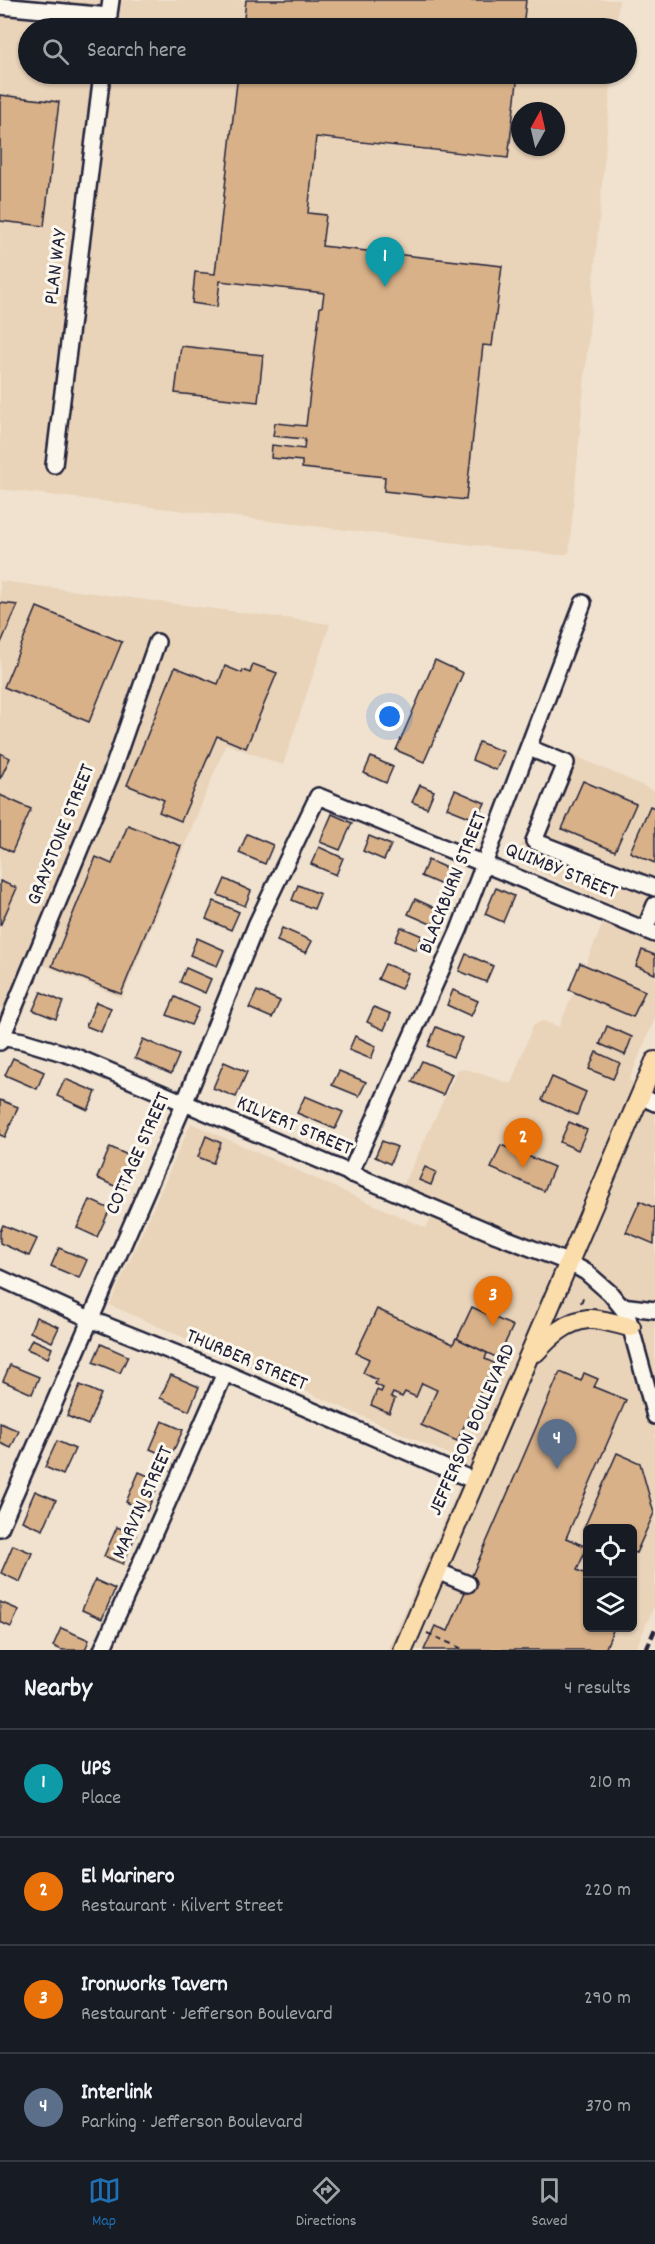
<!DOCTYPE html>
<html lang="en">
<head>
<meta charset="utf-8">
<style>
	:root { --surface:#171b24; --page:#242831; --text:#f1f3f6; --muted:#9ea1a6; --line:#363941; --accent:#1f6fb2 }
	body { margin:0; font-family:Dekko,sans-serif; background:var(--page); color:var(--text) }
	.controls { position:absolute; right:18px; bottom:18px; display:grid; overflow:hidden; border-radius:9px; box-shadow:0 2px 4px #0004 }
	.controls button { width:54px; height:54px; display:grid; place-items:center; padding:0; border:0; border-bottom:2px solid var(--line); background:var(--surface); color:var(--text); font:30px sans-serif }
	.compass { position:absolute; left:511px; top:102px; width:54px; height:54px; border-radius:50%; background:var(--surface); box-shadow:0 2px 4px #0004; rotate:8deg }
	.you { position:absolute; left:390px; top:717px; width:21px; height:21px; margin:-15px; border:4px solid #fff; border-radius:50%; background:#1a73e8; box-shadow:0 0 0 9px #1a73e833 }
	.badge { display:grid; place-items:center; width:39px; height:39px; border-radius:50%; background:var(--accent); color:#fff; font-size:20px; font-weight:700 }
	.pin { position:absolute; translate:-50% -50px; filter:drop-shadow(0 2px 3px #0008) }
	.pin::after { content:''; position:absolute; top:32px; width:21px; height:18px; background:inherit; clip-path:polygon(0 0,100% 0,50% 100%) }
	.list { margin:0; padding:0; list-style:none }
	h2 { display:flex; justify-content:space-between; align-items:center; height:78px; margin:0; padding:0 24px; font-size:26px }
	h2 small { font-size:20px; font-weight:400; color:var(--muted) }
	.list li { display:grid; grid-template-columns:39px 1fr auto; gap:18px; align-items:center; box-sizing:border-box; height:108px; padding:0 24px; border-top:2px solid var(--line) }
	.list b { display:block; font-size:22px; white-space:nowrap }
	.list p { margin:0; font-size:20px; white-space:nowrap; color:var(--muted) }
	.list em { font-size:20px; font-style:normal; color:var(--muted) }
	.icon { flex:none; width:33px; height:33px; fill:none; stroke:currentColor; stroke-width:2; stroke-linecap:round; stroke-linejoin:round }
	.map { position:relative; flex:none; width:655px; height:1650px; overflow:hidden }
	.search { position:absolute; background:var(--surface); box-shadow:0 2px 4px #0004; left:18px; right:18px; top:18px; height:66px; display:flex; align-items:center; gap:15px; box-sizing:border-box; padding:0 21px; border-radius:33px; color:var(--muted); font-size:22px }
	.sheet { height:510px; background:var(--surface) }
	nav { display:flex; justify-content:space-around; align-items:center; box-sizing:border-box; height:84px; border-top:2px solid var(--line); background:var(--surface); font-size:16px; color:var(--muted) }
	nav a { display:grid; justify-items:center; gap:3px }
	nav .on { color:var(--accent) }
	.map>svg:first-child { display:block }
	.built { fill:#e9d3b9; fill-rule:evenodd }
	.building { fill:#d8b189; stroke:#22223b; stroke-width:1.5 }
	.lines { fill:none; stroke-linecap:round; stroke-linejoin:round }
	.minor-casing { stroke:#22223b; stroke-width:20 }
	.major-casing { stroke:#22223b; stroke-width:22 }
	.path { stroke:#22223b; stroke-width:2; stroke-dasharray:6 4.5; stroke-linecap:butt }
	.minor { stroke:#fbf7ec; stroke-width:15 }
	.major { stroke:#fbdcab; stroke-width:18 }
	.rail { stroke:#22223b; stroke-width:4.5; stroke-dasharray:9 4.5; stroke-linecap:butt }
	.labels { text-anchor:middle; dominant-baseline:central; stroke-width:6; stroke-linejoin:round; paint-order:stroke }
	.street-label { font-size:21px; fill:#22223b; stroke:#fbf7ec }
</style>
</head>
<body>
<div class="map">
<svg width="655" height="1650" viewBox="0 0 655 1650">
	<rect width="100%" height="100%" fill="#f0e2ce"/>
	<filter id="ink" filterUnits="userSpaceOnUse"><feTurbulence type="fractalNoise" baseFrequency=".0167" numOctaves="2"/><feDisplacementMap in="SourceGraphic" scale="12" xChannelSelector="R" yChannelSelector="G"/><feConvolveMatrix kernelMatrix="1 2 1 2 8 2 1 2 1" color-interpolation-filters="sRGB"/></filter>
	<g filter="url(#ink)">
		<g class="built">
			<path d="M0,0H619L616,28H28V74H612L569,553L559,555L0,489ZM520,111H556V147H520Z"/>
			<path d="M0,581L330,624L283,765L226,744L122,998L41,964L21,1003L0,1009Z"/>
			<path d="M575,756L655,791V1018L629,1080L655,1091V1604L635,1650H388L459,1487L464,1461L110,1305L191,1123L426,1228L434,1212L399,1195L458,1069L469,1070L511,1084L533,1025L543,1021L559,1027L611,905L512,860ZM588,1528H632V1628H588Z"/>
		</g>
		<g class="building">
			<path d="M246,0H526L523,28H243Z"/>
			<path d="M238,74H518L508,158L316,137L308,213L326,215L322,246L502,266L492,346L483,345L466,500L384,491L385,477L302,468V461L271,458L272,445L304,449L305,439L273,436L275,423L306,426L320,307H322L324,293L220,281L217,307L192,303L195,272L215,274Z"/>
			<path d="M0,95L59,102L44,226L0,221Z"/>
			<path d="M181,346L263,355L258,402L175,393Z"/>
			<path d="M0,603L18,605L0,645Z"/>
			<path d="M37,607L122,642L89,722L4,687Z"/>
			<path d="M435,660L463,673L424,762L396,750Z"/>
			<path d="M253,664L277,673L246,748L217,736L181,821L159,812L164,800L127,785L175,667L218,684L225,666L242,673L243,670L250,673Z"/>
			<path d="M479,742L504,752L496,770L472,760Z"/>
			<path d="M0,753L10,758L0,779Z"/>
			<path d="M371,757L393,767L386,783L364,773Z"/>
			<path d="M583,781L636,804L615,851L562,829Z"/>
			<path d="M420,785L434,791L427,808L412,802Z"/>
			<path d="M455,790L485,803L477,820L447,808Z"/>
			<path d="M0,795L31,809L12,852L0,846Z"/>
			<path d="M650,806L655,808V863L630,852Z"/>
			<path d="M332,814L352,823L340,850L320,842Z"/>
			<path d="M128,825L181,846L121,994L52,966L96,857L112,864Z"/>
			<path d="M247,834L273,845L265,864L239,853Z"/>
			<path d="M369,836L391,845L384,860L363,851Z"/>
			<path d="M319,847L343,858L336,875L311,864Z"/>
			<path d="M428,860L451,870L444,886L421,876Z"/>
			<path d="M225,879L251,891L245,906L218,895Z"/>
			<path d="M0,881L17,888L0,926Z"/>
			<path d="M298,885L320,894L314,909L292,900Z"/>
			<path d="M496,888L514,896L503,922L485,914Z"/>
			<path d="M415,899L439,910L433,925L408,914Z"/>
			<path d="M214,901L239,912L231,930L206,919Z"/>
			<path d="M401,927L422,936L416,950L395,941Z"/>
			<path d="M282,928L312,941L306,953L277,941Z"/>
			<path d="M197,938L224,950L217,966L190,955Z"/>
			<path d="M642,950L655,955V974L636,966Z"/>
			<path d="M466,954L493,966L486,982L459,971Z"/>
			<path d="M580,963L645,991L633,1017L569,990Z"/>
			<path d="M385,964L408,973L401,989L378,979Z"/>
			<path d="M186,968L211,979L205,993L180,982Z"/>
			<path d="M453,990L478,1001L471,1016L447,1005Z"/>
			<path d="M257,991L280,1001L272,1018L249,1008Z"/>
			<path d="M41,992L63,1002L56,1019L33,1010Z"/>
			<path d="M175,997L199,1008L191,1025L167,1015Z"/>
			<path d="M96,1002L111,1008L101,1032L86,1026Z"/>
			<path d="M374,1007L391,1014L384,1030L367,1022Z"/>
			<path d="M607,1026L632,1037L625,1055L600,1044Z"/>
			<path d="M436,1027L462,1038L453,1057L428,1046Z"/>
			<path d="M355,1036L376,1046L371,1059L349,1050Z"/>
			<path d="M143,1039L179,1055L171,1074L135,1058Z"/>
			<path d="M596,1052L620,1063L613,1079L589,1069Z"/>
			<path d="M13,1058L44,1072L37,1089L5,1075Z"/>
			<path d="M422,1061L452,1074L443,1095L412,1082Z"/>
			<path d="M224,1062L247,1072L236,1097L213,1088Z"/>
			<path d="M339,1071L366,1082L359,1096L332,1085Z"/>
			<path d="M552,1077L586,1092L577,1115L542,1100Z"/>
			<path d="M65,1079L96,1092L88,1110L57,1096Z"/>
			<path d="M305,1096L343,1112L335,1129L297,1113Z"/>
			<path d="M0,1100L18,1107L5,1137L0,1135Z"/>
			<path d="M569,1122L587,1130L578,1150L560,1142Z"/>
			<path d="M206,1136L221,1143L213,1163L198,1157Z"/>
			<path d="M382,1141L397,1147L390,1164L375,1157Z"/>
			<path d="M501,1145L554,1167L544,1191L491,1168Z"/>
			<path d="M110,1147L134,1158L121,1189L97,1178Z"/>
			<path d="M425,1167L436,1172L431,1185L419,1180Z"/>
			<path d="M90,1200L110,1209L97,1237L77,1228Z"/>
			<path d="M640,1201L655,1208L654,1244L626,1232Z"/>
			<path d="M3,1225L37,1239L29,1256L0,1243V1232Z"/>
			<path d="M59,1248L87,1260L79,1278L51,1266Z"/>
			<path d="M472,1307L513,1326L498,1358L457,1339Z"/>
			<path d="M377,1309L453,1344L456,1338L487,1353L485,1359L494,1363L457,1441L421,1425L437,1390L422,1383L416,1397L405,1392L402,1397L393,1393L391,1397L395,1399L389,1413L371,1405L377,1390L381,1392L383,1388L375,1384L377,1380L363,1373L369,1359L356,1353Z"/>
			<path d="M36,1317L59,1327L52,1342L30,1332Z"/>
			<path d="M32,1339L52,1348L48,1358L27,1349Z"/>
			<path d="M101,1344L128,1356L120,1373L93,1362Z"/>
			<path d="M10,1365L39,1377L32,1394L3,1381Z"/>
			<path d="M560,1372L581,1381L584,1373L598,1379L594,1387L626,1400L566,1538L587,1547L577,1570L588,1575V1628H614L605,1650H424L435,1626L448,1631Z"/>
			<path d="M171,1375L199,1387L189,1411L160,1398Z"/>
			<path d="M80,1385L101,1394L88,1425L67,1416Z"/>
			<path d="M162,1421L183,1430L170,1458L150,1449Z"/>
			<path d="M0,1423L19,1431L11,1448L0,1443Z"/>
			<path d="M57,1441L75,1449L63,1475L45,1467Z"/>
			<path d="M617,1453L640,1463L654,1513L636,1553L632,1552V1528H588V1532L583,1530Z"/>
			<path d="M139,1472L160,1481L147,1511L126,1502Z"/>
			<path d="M35,1491L56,1500L43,1530L22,1521Z"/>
			<path d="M117,1527L136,1535L123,1564L104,1556Z"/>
			<path d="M13,1545L32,1553L20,1582L1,1573Z"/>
			<path d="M95,1580L115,1589L102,1619L82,1610Z"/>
			<path d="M0,1602L19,1610L11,1627L0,1622Z"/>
			<path d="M61,1628L89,1640L85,1650H62L53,1646Z"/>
		</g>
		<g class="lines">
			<g class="minor-casing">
				<g id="minor">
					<path d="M0,6L109,16"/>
					<path d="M107,28L111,0"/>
					<path d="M54,465L102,74"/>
					<path d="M529,748L566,763L534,841L655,888"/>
					<path d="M645,929L655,905"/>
					<path d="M0,1037L23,1041L76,1057L497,1235L570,1263L586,1272L610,1293L627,1314L655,1416"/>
					<path d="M0,1042L111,774L157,642"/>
					<path d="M640,1096L655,1103"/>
					<path d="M350,1174L459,930L583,603"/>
					<path d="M0,1278L90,1319L225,1373L475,1481"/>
					<path d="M621,1306L655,1310"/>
					<path d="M0,1528L184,1104L257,923L318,796L655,934"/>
					<path d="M437,1571L468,1584"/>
					<path d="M102,1650L225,1373"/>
				</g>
			</g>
			<g class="major-casing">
				<g id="major">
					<path d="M536,1352C550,1337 566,1321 588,1319C601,1318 618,1325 631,1327"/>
					<path d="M403,1650L655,1061"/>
				</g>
			</g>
			<g class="path">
				<path d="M581,1303L584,1295"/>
				<path d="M427,1633L465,1650"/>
			</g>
			<use href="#minor" class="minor"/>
			<use href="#major" class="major"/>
			<path class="rail" d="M646,1650L655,1629"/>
		</g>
	</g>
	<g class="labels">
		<g class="street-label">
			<text transform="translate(57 267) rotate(-83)">PLAN WAY</text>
			<text transform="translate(62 835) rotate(-68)">GRAYSTONE STREET</text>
			<text transform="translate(561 872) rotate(22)">QUIMBY STREET</text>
			<text transform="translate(454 883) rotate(-68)">BLACKBURN STREET</text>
			<text transform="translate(294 1127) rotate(23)">KILVERT STREET</text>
			<text transform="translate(139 1154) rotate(-66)">COTTAGE STREET</text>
			<text transform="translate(246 1361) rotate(23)">THURBER STREET</text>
			<text transform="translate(473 1430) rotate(-66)">JEFFERSON BOULEVARD</text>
			<text transform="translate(144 1503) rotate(-66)">MARVIN STREET</text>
		</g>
	</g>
</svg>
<div class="controls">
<button><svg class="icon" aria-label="locate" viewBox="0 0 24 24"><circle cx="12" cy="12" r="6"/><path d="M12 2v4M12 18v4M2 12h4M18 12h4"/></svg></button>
<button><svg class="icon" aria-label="layers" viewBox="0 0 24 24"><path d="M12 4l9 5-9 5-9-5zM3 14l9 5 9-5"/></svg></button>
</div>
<svg class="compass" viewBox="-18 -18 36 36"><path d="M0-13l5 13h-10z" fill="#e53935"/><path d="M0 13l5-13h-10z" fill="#9ea1a6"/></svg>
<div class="you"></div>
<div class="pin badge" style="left:385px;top:287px;background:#0f9aa8">1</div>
<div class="pin badge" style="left:523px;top:1168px;background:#e8710a">2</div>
<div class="pin badge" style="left:493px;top:1326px;background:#e8710a">3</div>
<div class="pin badge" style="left:557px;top:1469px;background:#5c6f8a">4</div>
<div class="search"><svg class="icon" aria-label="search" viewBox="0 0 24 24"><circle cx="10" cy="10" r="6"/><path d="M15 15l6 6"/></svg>Search here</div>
</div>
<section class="sheet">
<h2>Nearby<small>4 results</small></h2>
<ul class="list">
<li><span class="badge" style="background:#0f9aa8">1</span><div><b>UPS</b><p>Place</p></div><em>210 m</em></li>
<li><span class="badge" style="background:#e8710a">2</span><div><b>El Marinero</b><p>Restaurant · Kilvert Street</p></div><em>220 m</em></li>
<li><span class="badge" style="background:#e8710a">3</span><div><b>Ironworks Tavern</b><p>Restaurant · Jefferson Boulevard</p></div><em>290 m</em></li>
<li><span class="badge" style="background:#5c6f8a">4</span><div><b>Interlink</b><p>Parking · Jefferson Boulevard</p></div><em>370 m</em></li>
</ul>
</section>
<nav>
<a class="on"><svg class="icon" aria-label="map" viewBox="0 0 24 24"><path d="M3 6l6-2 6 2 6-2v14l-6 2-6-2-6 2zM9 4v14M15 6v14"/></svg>Map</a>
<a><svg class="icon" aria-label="directions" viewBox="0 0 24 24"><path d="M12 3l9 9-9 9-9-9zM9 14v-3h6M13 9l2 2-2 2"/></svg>Directions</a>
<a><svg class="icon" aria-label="saved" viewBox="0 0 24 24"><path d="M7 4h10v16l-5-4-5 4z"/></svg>Saved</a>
</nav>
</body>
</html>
